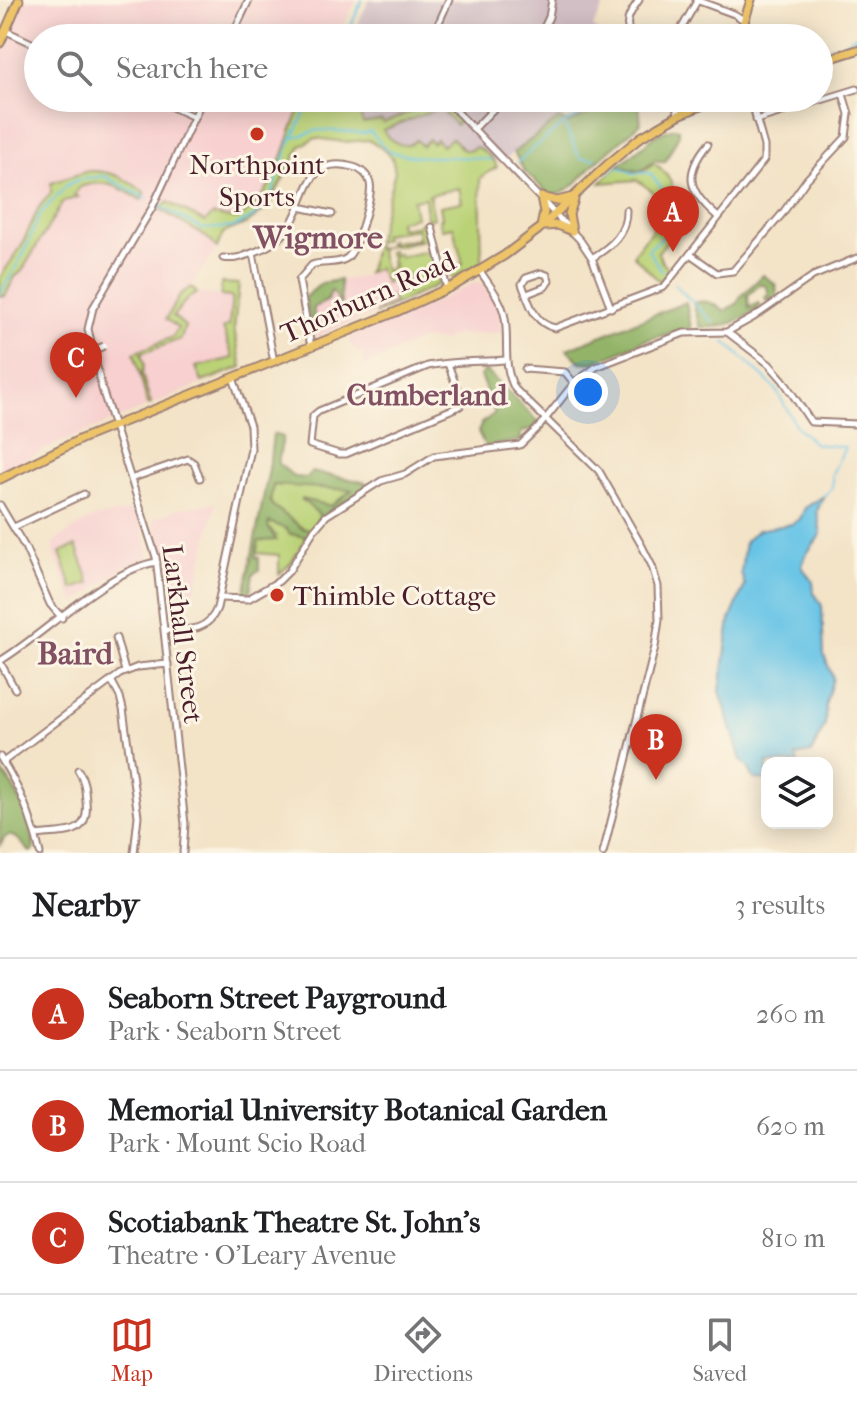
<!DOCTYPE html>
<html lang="en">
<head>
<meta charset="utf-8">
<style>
	:root { --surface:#fff; --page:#f6f6f6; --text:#202124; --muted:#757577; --line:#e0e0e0; --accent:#c8321e }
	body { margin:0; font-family:"IM FELL French Canon",serif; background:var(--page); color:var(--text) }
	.controls { position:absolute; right:24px; bottom:24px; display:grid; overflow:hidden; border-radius:16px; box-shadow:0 4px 20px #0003 }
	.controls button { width:72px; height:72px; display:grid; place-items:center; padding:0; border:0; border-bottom:2px solid var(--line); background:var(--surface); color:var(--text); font:40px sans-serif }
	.you { position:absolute; left:588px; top:392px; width:28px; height:28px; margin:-20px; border:6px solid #fff; border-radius:50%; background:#1a73e8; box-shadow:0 0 0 12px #1a73e833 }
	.badge { display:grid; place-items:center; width:52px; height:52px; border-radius:50%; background:var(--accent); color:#fff; font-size:26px; font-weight:700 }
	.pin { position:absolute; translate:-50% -66px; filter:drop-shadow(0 2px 4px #0008) }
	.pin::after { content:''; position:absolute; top:42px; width:28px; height:24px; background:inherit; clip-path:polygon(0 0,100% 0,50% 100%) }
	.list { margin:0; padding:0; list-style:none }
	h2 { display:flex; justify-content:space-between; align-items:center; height:104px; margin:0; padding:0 32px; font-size:34px }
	h2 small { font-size:26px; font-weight:400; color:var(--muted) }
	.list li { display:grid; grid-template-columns:52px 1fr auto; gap:24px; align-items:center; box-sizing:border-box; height:112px; padding:0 32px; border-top:2px solid var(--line) }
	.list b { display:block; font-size:30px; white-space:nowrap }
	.list p { margin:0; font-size:26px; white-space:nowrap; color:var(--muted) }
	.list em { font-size:26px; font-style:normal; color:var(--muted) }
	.icon { flex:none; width:44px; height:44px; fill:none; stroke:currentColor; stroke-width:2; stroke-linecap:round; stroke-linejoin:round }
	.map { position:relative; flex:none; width:857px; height:853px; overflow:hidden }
	.search { position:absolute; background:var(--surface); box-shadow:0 4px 20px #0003; left:24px; right:24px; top:24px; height:88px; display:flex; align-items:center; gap:20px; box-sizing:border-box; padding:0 28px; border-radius:44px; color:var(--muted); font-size:30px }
	.sheet { height:440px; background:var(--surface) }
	nav { display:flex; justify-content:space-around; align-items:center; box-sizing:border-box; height:112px; border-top:2px solid var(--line); background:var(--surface); font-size:22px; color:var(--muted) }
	nav a { display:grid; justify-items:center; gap:4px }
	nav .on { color:var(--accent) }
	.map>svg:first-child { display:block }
	.built { fill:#f7d0cf }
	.industrial { fill:#d2bec5 }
	.green { fill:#bad276; stroke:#827850; stroke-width:2 }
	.forest { fill:#93b467; stroke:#6e6a49; stroke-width:2 }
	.water { fill:#68c4e6; stroke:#597288; stroke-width:2 }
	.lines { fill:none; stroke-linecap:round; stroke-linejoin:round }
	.stream { stroke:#68c4e6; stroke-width:2 }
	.minor-casing { stroke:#9e8179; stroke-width:9 }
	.major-casing { stroke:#9e8179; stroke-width:11 }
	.minor { stroke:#fff; stroke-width:5 }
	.major { stroke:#eec469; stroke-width:7 }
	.minor-bridge-casing { stroke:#9e8179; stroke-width:9; stroke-linecap:butt }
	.minor-bridge { stroke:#fff; stroke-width:5 }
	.poi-dot { fill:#c8321e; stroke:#fcf5e5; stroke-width:3 }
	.labels { text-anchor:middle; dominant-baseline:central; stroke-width:6; stroke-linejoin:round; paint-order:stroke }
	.poi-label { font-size:28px; fill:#4a1f2b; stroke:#fcf5e5 }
	.street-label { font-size:28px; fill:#4a1f2b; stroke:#fcf5e5 }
	.neighbourhood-label { font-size:30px; font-weight:bold; fill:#815062; stroke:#fcf5e5 }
	.quarter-label { font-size:32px; font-weight:bold; fill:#815062; stroke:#fcf5e5 }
</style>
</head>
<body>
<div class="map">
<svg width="857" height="853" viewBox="0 0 857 853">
	<rect width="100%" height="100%" fill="#fcf5e5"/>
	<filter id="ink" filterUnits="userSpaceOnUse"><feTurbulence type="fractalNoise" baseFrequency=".0125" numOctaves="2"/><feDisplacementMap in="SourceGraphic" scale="16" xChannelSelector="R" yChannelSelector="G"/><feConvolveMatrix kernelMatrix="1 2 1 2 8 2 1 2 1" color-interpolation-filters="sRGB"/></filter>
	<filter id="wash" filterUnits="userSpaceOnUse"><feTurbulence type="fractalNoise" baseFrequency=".006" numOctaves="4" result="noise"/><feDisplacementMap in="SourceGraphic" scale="32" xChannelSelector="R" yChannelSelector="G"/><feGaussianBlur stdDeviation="1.8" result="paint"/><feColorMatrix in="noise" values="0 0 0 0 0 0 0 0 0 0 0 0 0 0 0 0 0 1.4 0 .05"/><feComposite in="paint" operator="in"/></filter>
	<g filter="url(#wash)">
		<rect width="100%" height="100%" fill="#f3e3c7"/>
		<g class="built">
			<path d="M25,0H357L336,38H38V98H306L270,186L248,212L237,219L213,215L205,222L168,202H161L158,208L209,239L217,248L191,287L197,293L221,296V283L239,284L234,329L242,367L50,447L0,472V54Z"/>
			<path d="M372,256L382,277L403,268L420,295L313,338L305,297L322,283L366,276Z"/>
			<path d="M476,282L483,284L499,307L502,333L461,335L459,333L443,341L422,339L365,366L362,352L358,353L350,343V337L354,335L432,304Z"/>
			<path d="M216,503L195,591L165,590L153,519L176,509Z"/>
			<path d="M137,509L150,559L125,567L75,603L54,554L53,542L89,519Z"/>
		</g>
		<g class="industrial">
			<path d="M369,0H607L593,27L604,38H370L353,34Z"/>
			<path d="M346,98H577L561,117L500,163L476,147L471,150L426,147L405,150L391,142L383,129L334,119Z"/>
		</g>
		<g class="green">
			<path d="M306,98H355L363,123L382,120L383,123L416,110L413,103L421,98H438L459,121L456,125L440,108L383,130C391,142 405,151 416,140L422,146L429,139L432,143L436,139L442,146L452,138L463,150H471L476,147C484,150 494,159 497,167L480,178L482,262L455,278L451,277L447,270L463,264L453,227L442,229L439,220L442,218L440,206L462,202L459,188L429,195L434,218L427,220L425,198L413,200L416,217L399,221L400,228L419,225V222L422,223L431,241L427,243L426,239L398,246L387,245L390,240L391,243L399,241L400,244L403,240L406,243V240L410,242V239L413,241L416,238L418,240L417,229L383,234L384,239L376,243L395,171L392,158L385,150L369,140L344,142L315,138L301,146L267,208L248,223L223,233L217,248L209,239L160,209L168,202L205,222L213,215L237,219C284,189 281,141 306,98Z"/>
			<path d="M653,163C673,173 679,204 681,224L658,252L662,262L670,270L660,282L633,255L657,223L659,211L652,191L637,180L600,183L619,165L631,171L646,170Z"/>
			<path d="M88,171C112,170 127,179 145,193L141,200C120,187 105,178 80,187L74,195L78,197L63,202L22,271L15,277L5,296H0V277L21,247L39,207L51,193V183Z"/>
			<path d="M375,246L378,249L386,247L379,250L385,271L394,267L391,266L393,263L390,262L392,259L388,252L392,250L393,256L399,253L400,257L428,251V247L432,246L439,284L376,314V312L394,303L391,296L407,292V290L412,287L406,274L385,283L378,268L367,273Z"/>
			<path d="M221,283L239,284L234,329L242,367L202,382L196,367L233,358L223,328L229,326L232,297L221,296Z"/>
			<path d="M191,287L197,293L187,299L173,316L185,326L181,339L141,354L144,365L142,374L151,404L148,405L134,353L173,337L178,328L166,319L181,294Z"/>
			<path d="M273,485L350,488L352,490L331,506L302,499L320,515L311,531L302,528L272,505L270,501Z"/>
			<path d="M269,522L287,529L295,535L307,537L291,563L279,574V555L256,553L259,541L276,536L268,527Z"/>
			<path d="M76,546L90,583L73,589L60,552Z"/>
		</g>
		<g class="forest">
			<path d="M603,98H638L641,123L596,162L573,186L560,194H549L524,171L514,152L559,119L568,123L587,115Z"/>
			<path d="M674,128L679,129V134L665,162L655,160C639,175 638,172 619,165L658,134Z"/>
			<path d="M763,275L776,285L777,295L767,302L765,298L769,293L766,286L761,284L748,295L749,308L758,303L761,306C745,320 723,329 700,327L693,303C706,299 713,303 724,311L738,303L740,297Z"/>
			<path d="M340,280L341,307L334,293L331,291L327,301L314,307V319L310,322L305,297L322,283Z"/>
			<path d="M686,302L691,328L645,340L594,363L580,362L567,349Z"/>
			<path d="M485,370L539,422L532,430L521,432V440L486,447L478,432L482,423L495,413L480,376Z"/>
			<path d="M273,434L283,437L278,463L294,477L307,478L311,472L360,481L366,483L368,488L331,510L317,522L320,515L301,499L331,506L352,490L273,485L270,501L272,505L302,528L311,531L307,537L289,534L287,529L269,522L268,527L276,540L259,541L255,557L259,558V570L253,574L250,592L244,595L269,469Z"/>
			<path d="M0,770C18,789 32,822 34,849L30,852L17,838L9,835L4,838L0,846Z"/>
		</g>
		<path class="water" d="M824,496L817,511L821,534L805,556L802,567L813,582L814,593L822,606L824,655L833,678L826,702L825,725L811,753L796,756L798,763H767V780L754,779L748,767L741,760L720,691L730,620L745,585L741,573L745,541L758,530L792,524L800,519L805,508Z"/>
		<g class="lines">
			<g class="stream">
				<path d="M857,2V3"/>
				<path d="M346,38L362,0"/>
				<path d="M755,38L765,34L781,38"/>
				<path d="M819,48C835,48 845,45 857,34"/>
				<path d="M564,124L580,158L595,159"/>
				<path d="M293,138L318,130L365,133L370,131C376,137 381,145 388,150C410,162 460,153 490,160"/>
				<path d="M518,162L564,123L579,116L592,100L599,98"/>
				<path d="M610,173L619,167L633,173H650L665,193L664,198L669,205L668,212L673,221L665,235L648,250L662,271"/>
				<path d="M158,205L202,229L234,227L253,217L263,208L271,196L288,148L312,98"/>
				<path d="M674,284L713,322"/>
				<path d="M0,294L24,253L40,214L67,185L77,180L104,176L147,199"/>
				<path d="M725,342L775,388L796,426L815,444L845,447L832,474V488L824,496"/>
			</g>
		</g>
	</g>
	<g filter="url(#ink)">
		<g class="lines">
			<g class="minor-casing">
				<g id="minor">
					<path d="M696,0L734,14L744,20"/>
					<path d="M6,31L38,46"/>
					<path d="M231,38L249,0"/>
					<path d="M432,38L449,0"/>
					<path d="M539,38L549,17L552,0"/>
					<path d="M634,38C621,25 630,13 639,0"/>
					<path d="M676,38L697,1"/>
					<path d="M152,98L194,117"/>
					<path d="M444,98L580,240L592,258L611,308"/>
					<path d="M672,98L679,115"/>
					<path d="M756,120L857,89"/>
					<path d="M474,129L504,98"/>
					<path d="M708,144C683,174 688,191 717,216"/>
					<path d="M299,207L332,214"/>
					<path d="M432,227L447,289"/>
					<path d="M253,253L274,362"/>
					<path d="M690,254L717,273L733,271L782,214L807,179L846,137L849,114L843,94"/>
					<path d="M223,258C234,260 242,257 252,253C266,248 278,242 287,230C309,200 304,154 353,167C361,169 368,175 370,183C373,195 357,250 347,258C337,265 323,261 312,265L299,280L311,347"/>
					<path d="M592,258C610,247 627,234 626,210"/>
					<path d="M480,271C490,286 502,300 505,318C509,342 502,366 515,389L599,471L642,546L652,566L658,586L659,620L655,647L603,853"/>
					<path d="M527,294L545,287L549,281L547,275L541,273L526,278L522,284C529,302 534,324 555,328L664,287L764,160V146L752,103"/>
					<path d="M727,332L769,364L783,380L811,422L857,424"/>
					<path d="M448,364L461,399L460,406L346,454H339L310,445L313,416L319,411L428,366C453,361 480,362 506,360"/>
					<path d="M525,369L565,372L574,383"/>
					<path d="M133,478L188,459L194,463L200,478"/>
					<path d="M0,505L25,547L50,604L62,618"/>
					<path d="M14,527L84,494"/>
					<path d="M220,598L248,599L279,581L289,571L314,530L326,516L381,481L405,474L434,456L520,445L539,427L574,383L596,367L684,333L727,332L754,317L813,276L857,258"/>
					<path d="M165,630C188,630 208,632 217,608L251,449L250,426L233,378"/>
					<path d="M116,638L125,671"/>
					<path d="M0,661C45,634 108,569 157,562"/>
					<path d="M0,662L15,689"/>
					<path d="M111,680L120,697L123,709L138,816L134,853"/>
					<path d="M0,757C21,790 31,816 40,853"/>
					<path d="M3,762L120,674L138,667L168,664"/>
					<path d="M37,835C64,831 90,838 86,801C85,790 85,780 78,770"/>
					<path d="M183,853L185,824L156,557L102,389L88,329L93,308L152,208L203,98"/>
				</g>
			</g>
			<g class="major-casing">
				<g id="major">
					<path d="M739,38L751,0"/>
					<path d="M0,43L19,0"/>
					<path d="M819,62L857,50"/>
					<path d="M747,98L753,105"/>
					<path d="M546,226L558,225L572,231"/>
					<path d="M541,227L544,212L541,197L557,201L573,197"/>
					<path d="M572,231L569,214L574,200"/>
					<path d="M0,479L81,439L396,312L457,284L505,255L538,230L607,165L641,137L679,115L720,98"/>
				</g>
			</g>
			<use href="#minor" class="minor"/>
			<use href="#major" class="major"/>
			<g class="minor-bridge-casing">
				<path id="minor-bridge" d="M85,354L104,346"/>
			</g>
			<use href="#minor-bridge" class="minor-bridge"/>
		</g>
	</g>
	<g class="poi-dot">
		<circle cx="257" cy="134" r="8"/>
		<circle cx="277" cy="595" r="8"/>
	</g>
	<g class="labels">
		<g class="poi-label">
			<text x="257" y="164">Northpoint<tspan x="257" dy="32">Sports</tspan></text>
			<text x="293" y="595" text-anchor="start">Thimble Cottage</text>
		</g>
		<g class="street-label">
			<text transform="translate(368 297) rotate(-24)">Thorburn Road</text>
			<text transform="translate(183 634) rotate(83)">Larkhall Street</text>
		</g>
		<g class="neighbourhood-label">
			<text x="427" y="395">Cumberland</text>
		</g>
		<g class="quarter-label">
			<text x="318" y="237">Wigmore</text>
			<text x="75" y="653">Baird</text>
		</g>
	</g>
</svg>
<div class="controls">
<button><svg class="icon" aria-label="layers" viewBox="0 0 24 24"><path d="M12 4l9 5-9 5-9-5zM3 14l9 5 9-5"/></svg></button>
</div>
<div class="you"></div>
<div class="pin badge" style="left:673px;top:252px">A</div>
<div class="pin badge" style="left:656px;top:780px">B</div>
<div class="pin badge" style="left:76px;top:398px">C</div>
<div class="search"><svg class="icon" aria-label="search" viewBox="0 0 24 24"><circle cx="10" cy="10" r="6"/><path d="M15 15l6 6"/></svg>Search here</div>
</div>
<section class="sheet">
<h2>Nearby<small>3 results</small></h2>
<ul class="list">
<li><span class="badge">A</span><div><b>Seaborn Street Payground</b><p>Park · Seaborn Street</p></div><em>260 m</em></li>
<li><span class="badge">B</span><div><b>Memorial University Botanical Garden</b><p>Park · Mount Scio Road</p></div><em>620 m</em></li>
<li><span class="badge">C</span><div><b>Scotiabank Theatre St. John's</b><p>Theatre · O'Leary Avenue</p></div><em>810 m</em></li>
</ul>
</section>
<nav>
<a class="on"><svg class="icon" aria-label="map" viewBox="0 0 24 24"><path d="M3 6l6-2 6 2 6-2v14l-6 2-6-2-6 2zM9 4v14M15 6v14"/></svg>Map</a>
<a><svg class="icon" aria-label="directions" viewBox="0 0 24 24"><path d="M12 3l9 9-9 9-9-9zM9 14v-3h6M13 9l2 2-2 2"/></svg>Directions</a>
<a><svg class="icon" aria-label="saved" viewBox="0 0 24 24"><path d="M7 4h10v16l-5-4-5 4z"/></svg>Saved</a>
</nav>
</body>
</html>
